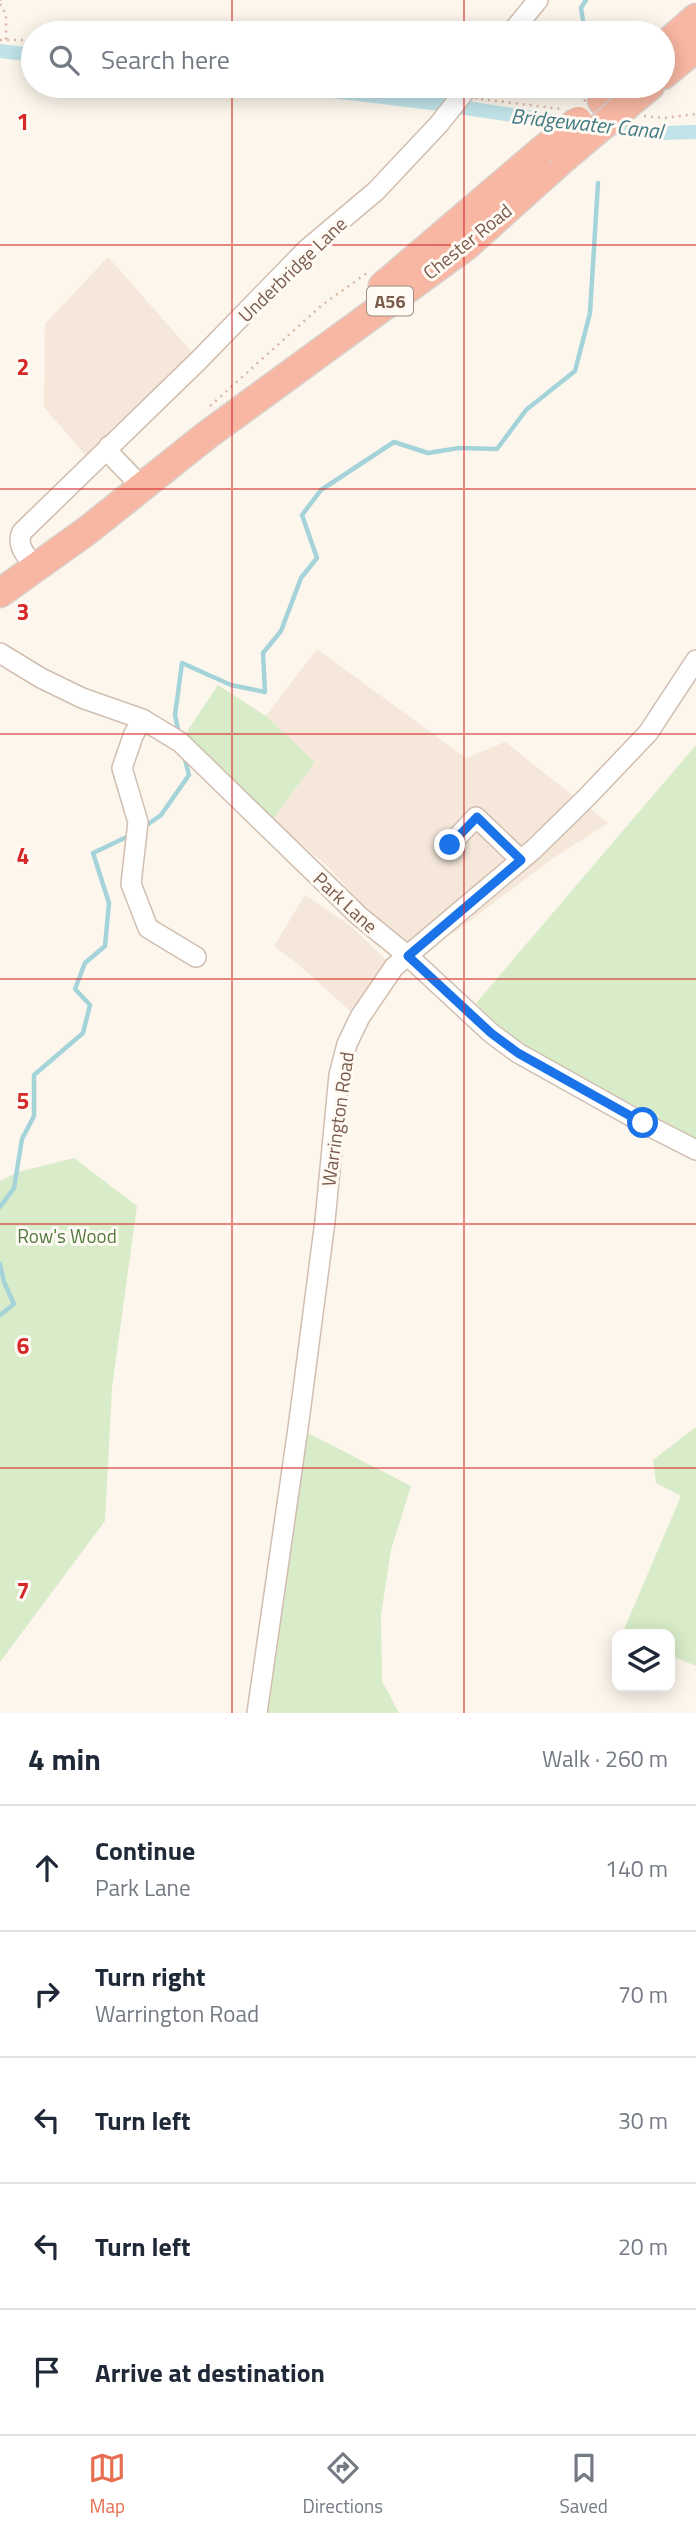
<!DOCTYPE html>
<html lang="en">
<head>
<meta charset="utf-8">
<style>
	:root { --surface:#fff; --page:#f6f6f7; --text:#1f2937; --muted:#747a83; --line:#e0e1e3; --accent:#e76f51 }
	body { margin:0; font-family:"Titillium Web",sans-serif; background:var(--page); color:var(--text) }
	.controls { position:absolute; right:21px; bottom:21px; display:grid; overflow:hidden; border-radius:14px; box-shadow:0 4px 18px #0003 }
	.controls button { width:63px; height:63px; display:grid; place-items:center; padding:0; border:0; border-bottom:2px solid var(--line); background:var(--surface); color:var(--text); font:35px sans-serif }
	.stop { position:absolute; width:21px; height:21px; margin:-16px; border:5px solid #1a73e8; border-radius:50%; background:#fff }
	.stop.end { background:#1a73e8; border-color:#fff; box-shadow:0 2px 7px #0008 }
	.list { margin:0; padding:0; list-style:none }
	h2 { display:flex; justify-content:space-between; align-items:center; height:91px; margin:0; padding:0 28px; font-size:30px }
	h2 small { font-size:23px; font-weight:400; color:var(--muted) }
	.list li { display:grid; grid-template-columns:46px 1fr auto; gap:21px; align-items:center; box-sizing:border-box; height:126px; padding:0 28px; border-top:2px solid var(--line) }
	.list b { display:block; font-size:26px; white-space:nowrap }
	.list p { margin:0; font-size:23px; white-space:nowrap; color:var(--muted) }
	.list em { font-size:23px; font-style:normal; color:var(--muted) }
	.icon { flex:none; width:38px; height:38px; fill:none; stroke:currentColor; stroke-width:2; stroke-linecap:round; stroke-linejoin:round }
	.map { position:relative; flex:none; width:696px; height:1713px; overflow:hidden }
	.search { position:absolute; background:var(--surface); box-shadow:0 4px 18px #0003; left:21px; right:21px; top:21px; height:77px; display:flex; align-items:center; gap:18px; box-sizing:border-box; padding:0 24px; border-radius:38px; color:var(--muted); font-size:26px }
	.sheet { height:721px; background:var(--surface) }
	nav { display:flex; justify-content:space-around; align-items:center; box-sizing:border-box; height:98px; border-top:2px solid var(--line); background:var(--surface); font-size:19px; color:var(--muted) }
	nav a { display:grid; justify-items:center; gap:4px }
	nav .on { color:var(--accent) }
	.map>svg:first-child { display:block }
	.residential { fill:#f5e8da }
	.green { fill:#d8ecc9 }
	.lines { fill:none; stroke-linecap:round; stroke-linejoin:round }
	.stream { stroke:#a5d3da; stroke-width:4.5 }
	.canal { stroke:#bfe3e8; stroke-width:14 }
	.minor-casing { stroke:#d1beb0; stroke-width:22 }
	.highway-casing { stroke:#dad1cd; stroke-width:31 }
	.path { stroke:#d9b8a5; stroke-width:2.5; stroke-dasharray:2 5; stroke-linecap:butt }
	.minor { stroke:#fff; stroke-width:19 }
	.highway { stroke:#f7b7a3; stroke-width:28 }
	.highway-bridge-casing { stroke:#dad1cd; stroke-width:31; stroke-linecap:butt }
	.path-bridge { stroke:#d9b8a5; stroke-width:2.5; stroke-dasharray:2 5; stroke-linecap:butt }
	.highway-bridge { stroke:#f7b7a3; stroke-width:28 }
	.route { stroke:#1a73e8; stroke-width:9 }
	.grid { fill:none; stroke:#d62828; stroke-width:2; stroke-opacity:0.55 }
	.labels { text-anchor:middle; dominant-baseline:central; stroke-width:6; stroke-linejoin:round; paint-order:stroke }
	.shield { fill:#fffaf3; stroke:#a28b7f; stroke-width:2 }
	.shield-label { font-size:18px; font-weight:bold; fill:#7a5c4d }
	.street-label { font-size:19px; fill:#7a5c4d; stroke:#fffaf3 }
	.park-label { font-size:19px; fill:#537a41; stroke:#fffaf3 }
	.water-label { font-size:21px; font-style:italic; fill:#437c86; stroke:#fffaf3 }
	.grid-label { font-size:23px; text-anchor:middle; font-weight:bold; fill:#d62828; stroke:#fffaf3; stroke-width:6; stroke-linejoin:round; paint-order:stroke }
</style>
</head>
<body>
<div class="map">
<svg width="696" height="1713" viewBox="0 0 696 1713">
	<rect width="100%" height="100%" fill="#fdf6ec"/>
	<g class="residential">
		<path d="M108,257L199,360L92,463L44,407L45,324Z"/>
		<path d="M317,649L466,758L505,742L608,823L549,861L457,931L410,956L327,866L273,819L315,762L266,716Z"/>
		<path d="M305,895L352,927L388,962L350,1011L297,963L274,946Z"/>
	</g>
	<g class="green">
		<path d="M218,685L266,716L315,762L273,819L184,736Z"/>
		<path d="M696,745V1142L520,1047L476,1003Z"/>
		<path d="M74,1158L137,1206L112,1388L105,1521L0,1662V1181L18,1172Z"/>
		<path d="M696,1427V1666L670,1655V1634H622L681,1496L656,1483L653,1460Z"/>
		<path d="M306,1432L411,1486L391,1550L381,1615L382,1681L399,1713H266Z"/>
	</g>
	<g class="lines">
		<g class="stream">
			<path d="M585,33L581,8L586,0"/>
			<path d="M179,734L175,715L182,663L231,685L265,692L263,653L281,631L301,578L317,558L302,515L321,490L394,442L428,453L459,448L497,449L526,410L575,371L590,313L598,183"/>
			<path d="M144,827L161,815L189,775L184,756"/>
			<path d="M0,1207L14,1188L22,1139L34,1116V1075L83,1033L90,1005L75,989L85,963L105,946L109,903L93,853L131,835"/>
			<path d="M0,1264L4,1282L14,1304L0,1315"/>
		</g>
		<g class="canal">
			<path d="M0,51L33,55"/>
			<path d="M291,86L432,103L573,124"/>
			<path d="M603,127L659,133L696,132"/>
		</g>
		<g class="minor-casing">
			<g id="minor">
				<path d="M511,33L538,0"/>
				<path d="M109,446L112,456L141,486"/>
				<path d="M35,568C28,557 15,546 22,532L199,360L306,250L376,191L439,124L469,86"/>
				<path d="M0,653L41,678L82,698L142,719L180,742L359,916L408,956L491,1033L518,1053L643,1123L696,1150"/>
				<path d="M142,719L133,736L122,768L138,822L131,884L148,928L196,957"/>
				<path d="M450,845L476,817L521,860"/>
				<path d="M257,1713L299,1421L325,1221L339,1075L347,1044L360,1017L394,967L534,849L587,797L648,733L696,660"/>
			</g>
		</g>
		<g class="highway-casing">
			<g id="highway">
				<path d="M663,47L696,18"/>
				<path d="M663,75L696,48"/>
				<path d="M602,101L619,86"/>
				<path d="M627,105L650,86"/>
				<path d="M383,286L540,152"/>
				<path d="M0,593L88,530L207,435L466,246L565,157"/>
			</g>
		</g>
		<g class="path">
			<path d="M0,1V0"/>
			<path d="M0,4L6,15V41"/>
			<path d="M0,40H33"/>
			<path d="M395,86L434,91L437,86"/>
			<path d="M481,99L561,109"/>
			<path d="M644,116L664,118L696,114"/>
			<path d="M210,406L322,305L367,273"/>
		</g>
		<use href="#minor" class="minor"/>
		<use href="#highway" class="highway"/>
		<g class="highway-bridge-casing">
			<g id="highway-bridge">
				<path d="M540,152L578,121"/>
				<path d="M565,157L627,105"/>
			</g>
		</g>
		<g class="path-bridge">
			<path d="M434,91L481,99"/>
			<path d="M584,101L600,87"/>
		</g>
		<use href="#highway-bridge" class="highway-bridge"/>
	</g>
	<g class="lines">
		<path class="route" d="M450,845L477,817L521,860L408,956L491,1033L518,1053L643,1123"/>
	</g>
	<path class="grid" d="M232,0V33M464,0V33M232,86V1713M464,86V1713M0,245H696M0,489H696M0,734H696M0,979H696M0,1224H696M0,1468H696"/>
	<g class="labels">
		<rect class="shield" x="367" y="286.5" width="46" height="29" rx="5"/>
		<g class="shield-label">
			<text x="390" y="301">A56</text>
		</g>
		<g class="street-label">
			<text transform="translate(467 241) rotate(-39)">Chester Road</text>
			<text transform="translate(292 269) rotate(-44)">Underbridge Lane</text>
			<text transform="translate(346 902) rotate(43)">Park Lane</text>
			<text transform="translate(337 1119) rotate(-82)">Warrington Road</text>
		</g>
		<g class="park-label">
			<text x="67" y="1235">Row's Wood</text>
		</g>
		<g class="water-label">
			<text transform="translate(587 123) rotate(6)">Bridgewater Canal</text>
		</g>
	</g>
	<g class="grid-label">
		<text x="23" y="130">1</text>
		<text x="23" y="375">2</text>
		<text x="23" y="620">3</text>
		<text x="23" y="864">4</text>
		<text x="23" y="1109">5</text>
		<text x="23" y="1354">6</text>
		<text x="23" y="1599">7</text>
	</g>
</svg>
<div class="controls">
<button><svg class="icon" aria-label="layers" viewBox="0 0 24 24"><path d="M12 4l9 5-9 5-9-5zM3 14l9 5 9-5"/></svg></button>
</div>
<div class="stop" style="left:643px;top:1123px"></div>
<div class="stop end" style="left:450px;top:845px"></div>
<div class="search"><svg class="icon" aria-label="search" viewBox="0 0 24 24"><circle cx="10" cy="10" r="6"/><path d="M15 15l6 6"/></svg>Search here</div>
</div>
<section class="sheet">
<h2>4 min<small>Walk · 260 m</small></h2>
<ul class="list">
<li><svg class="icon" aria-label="ahead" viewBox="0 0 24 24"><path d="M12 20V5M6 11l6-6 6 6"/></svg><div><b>Continue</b><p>Park Lane</p></div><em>140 m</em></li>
<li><svg class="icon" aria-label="right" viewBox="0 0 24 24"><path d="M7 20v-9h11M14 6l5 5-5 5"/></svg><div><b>Turn right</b><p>Warrington Road</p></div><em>70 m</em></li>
<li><svg class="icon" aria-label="left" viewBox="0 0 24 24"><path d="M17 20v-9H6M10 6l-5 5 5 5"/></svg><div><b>Turn left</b></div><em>30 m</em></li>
<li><svg class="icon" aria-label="left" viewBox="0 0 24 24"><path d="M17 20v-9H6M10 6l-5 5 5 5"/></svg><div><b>Turn left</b></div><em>20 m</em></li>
<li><svg class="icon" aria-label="arrive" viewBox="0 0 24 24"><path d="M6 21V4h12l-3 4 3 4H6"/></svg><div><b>Arrive at destination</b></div></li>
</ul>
</section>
<nav>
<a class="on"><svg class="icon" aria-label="map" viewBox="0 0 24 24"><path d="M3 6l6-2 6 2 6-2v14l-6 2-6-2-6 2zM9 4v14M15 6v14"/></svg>Map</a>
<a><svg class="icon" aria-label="directions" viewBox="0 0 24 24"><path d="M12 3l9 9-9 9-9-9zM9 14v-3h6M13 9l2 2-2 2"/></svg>Directions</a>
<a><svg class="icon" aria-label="saved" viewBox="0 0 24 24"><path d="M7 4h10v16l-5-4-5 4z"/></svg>Saved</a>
</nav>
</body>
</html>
